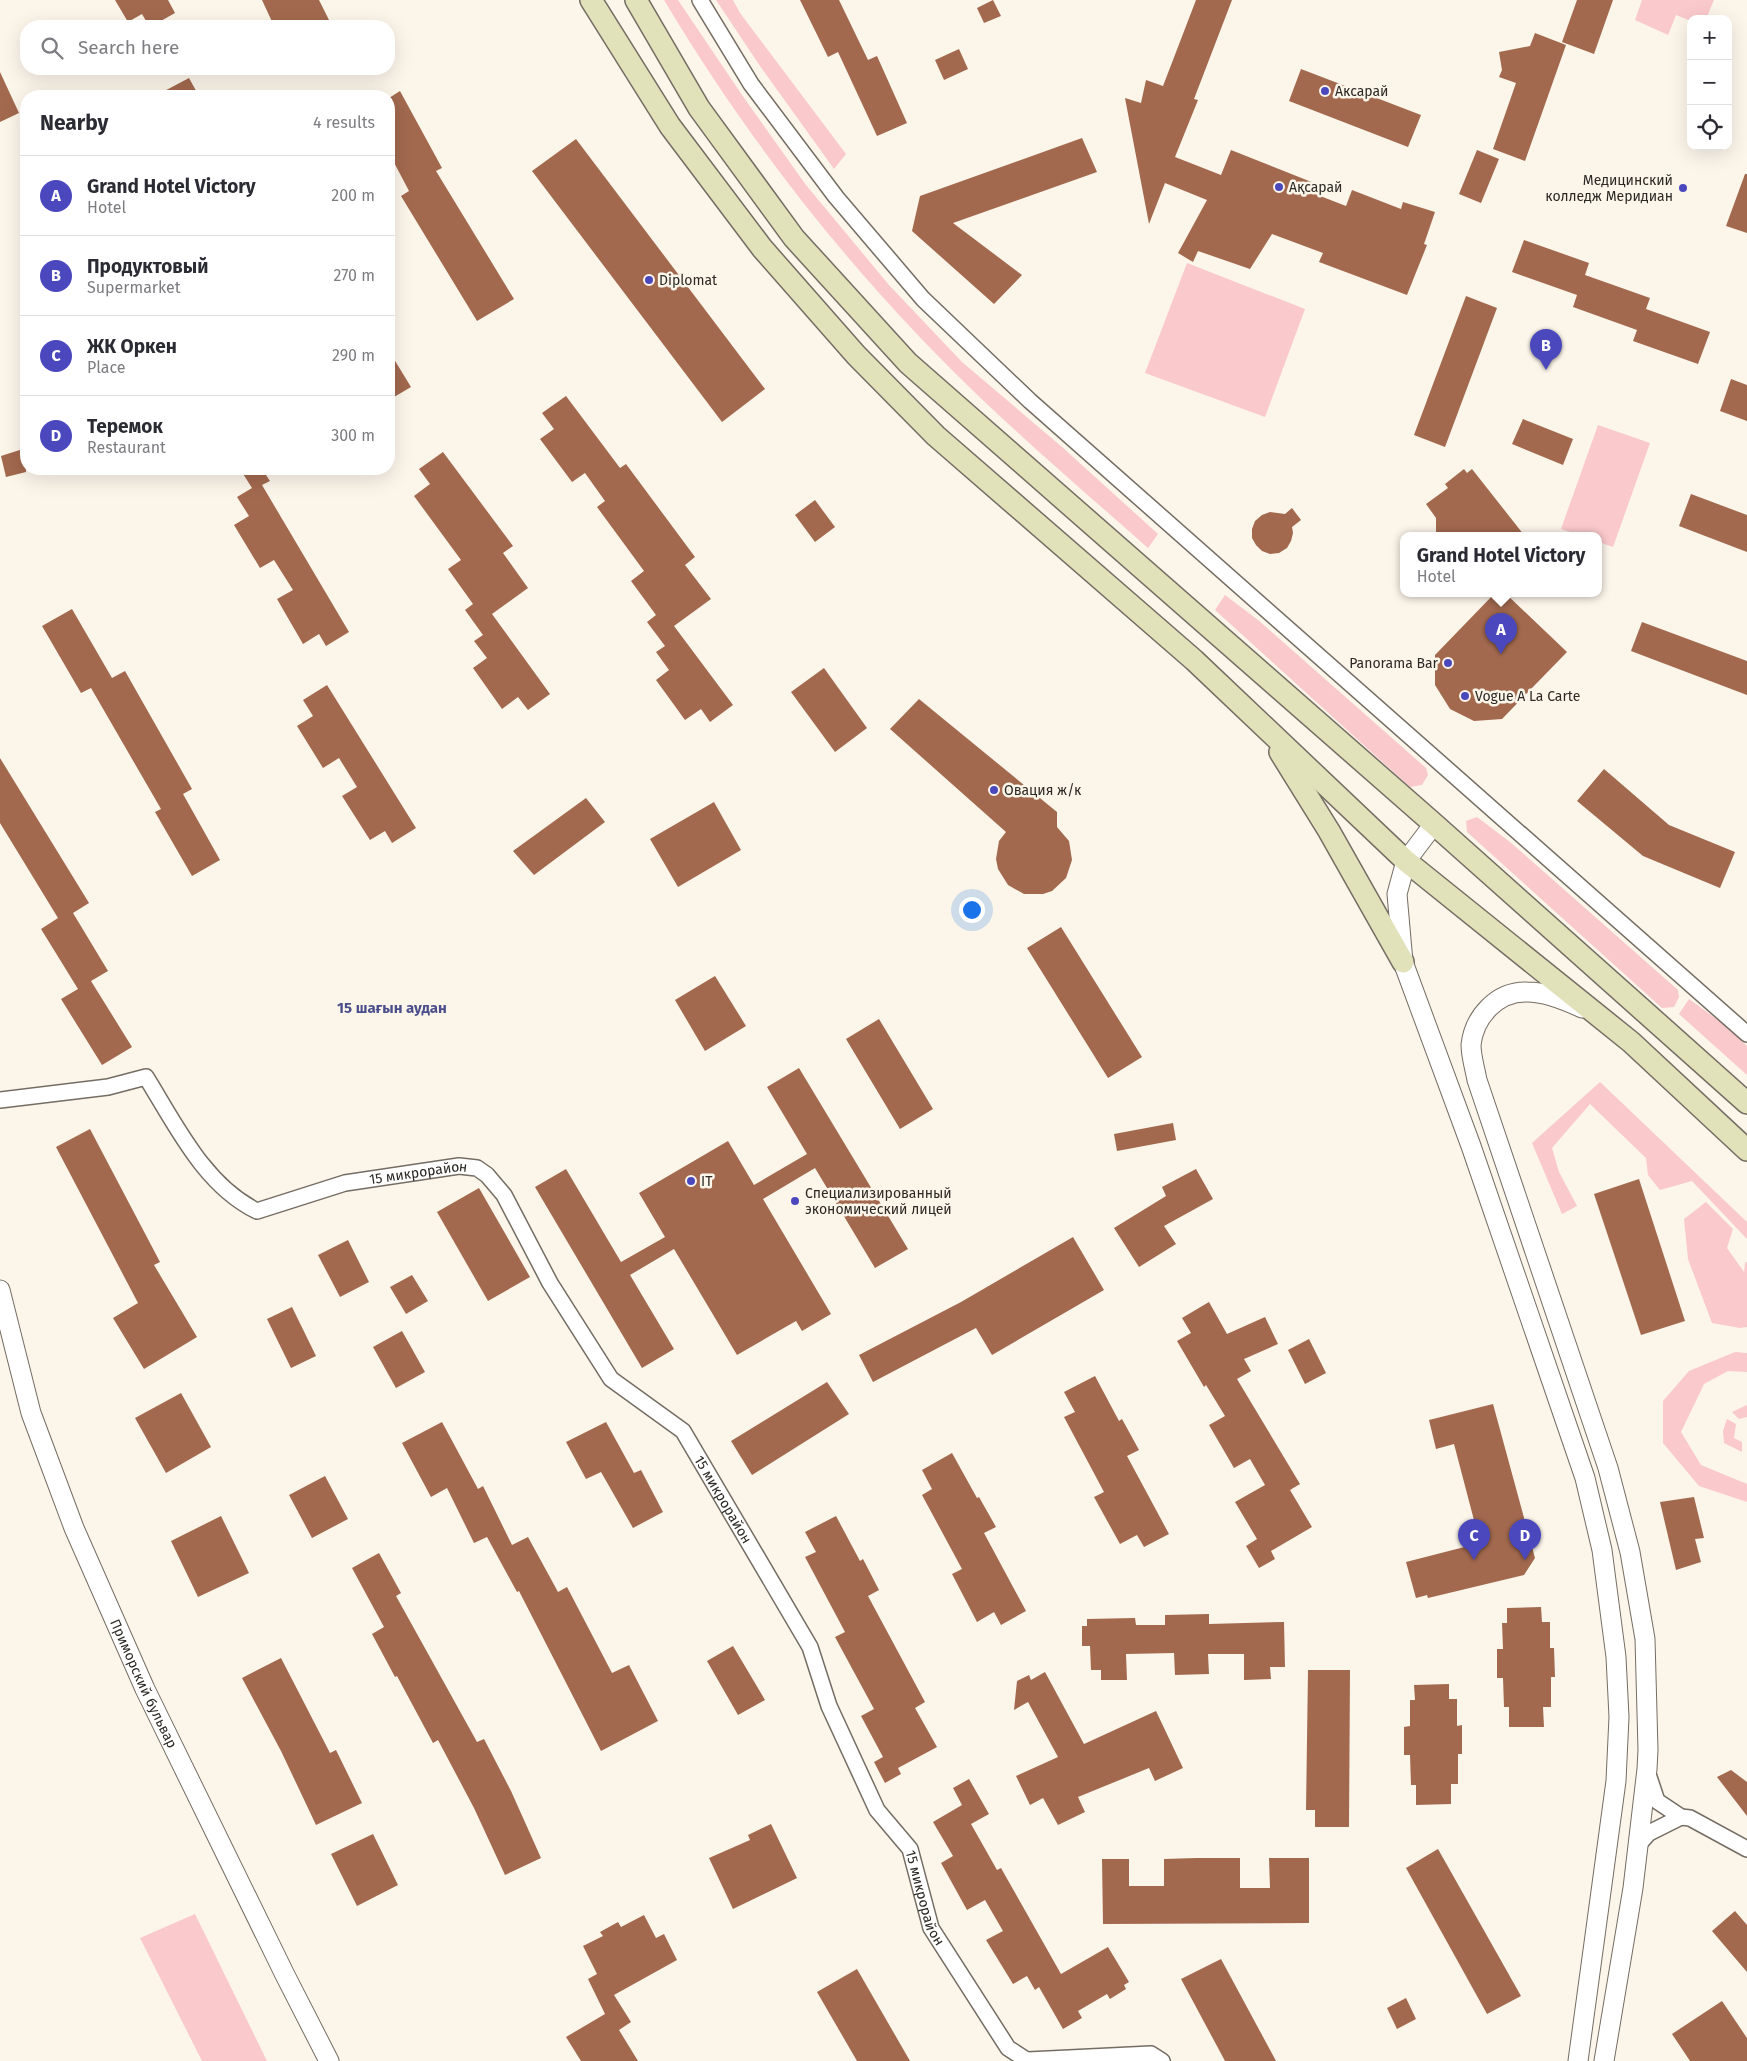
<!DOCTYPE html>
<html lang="en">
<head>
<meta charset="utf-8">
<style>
	:root { --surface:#fff; --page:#f2f2f3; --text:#2b2b33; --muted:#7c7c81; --line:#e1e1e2; --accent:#4b48be }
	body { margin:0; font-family:"Fira Sans",sans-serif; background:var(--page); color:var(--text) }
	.controls { position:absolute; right:15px; top:15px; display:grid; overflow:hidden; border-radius:10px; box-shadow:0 5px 20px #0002 }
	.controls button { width:45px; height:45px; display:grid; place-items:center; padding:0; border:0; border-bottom:1px solid var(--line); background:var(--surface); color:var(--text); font:25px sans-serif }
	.you { position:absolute; left:971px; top:909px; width:18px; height:18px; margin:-12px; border:4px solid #fff; border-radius:50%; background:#1a73e8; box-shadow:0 0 0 8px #1a73e833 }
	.badge { display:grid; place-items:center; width:32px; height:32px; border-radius:50%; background:var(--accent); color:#fff; font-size:16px; font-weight:700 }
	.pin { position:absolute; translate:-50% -41px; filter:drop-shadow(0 1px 2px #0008) }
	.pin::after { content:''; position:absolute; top:26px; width:18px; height:15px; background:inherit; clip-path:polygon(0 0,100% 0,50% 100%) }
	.popup { position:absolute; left:1400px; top:532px; width:202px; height:65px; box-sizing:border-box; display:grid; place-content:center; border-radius:10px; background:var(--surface); filter:drop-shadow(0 1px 4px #0005); font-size:16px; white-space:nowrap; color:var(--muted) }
	.popup b { font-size:19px; color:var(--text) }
	.popup::after { content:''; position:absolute; left:50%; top:100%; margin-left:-10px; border:10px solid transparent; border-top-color:var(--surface) }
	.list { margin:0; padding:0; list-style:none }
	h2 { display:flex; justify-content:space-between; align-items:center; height:65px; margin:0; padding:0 20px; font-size:21px }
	h2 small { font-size:16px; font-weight:400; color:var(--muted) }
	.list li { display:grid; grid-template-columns:32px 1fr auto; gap:15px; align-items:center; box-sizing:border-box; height:80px; padding:0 20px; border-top:1px solid var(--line) }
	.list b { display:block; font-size:19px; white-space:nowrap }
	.list p { margin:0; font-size:16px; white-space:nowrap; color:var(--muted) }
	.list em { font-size:16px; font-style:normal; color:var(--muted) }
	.icon { flex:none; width:28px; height:28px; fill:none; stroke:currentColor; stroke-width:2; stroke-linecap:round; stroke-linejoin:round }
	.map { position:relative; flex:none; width:1747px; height:2061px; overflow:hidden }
	.search { position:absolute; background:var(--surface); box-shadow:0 5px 20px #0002; left:20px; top:20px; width:375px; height:55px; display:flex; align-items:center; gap:12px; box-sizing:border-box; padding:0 18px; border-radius:20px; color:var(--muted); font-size:19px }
	.panel { position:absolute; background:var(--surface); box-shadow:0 5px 20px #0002; left:20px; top:90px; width:375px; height:385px; border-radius:20px }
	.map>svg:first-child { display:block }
	.green { fill:#fac9cc }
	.building { fill:#a2694e }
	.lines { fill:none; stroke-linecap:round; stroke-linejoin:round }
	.minor-casing { stroke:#746d63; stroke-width:18 }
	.tertiary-casing { stroke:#746d63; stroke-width:21 }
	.secondary-casing { stroke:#746d63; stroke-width:24 }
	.minor { stroke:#fff; stroke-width:15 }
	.tertiary { stroke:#fff; stroke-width:19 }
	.secondary { stroke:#e1e1ba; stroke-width:21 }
	.poi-dot { fill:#4b48be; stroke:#fcf5ea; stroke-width:2 }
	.labels { text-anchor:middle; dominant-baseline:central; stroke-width:5; stroke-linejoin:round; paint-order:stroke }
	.poi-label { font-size:14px; fill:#2c2925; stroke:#fcf5ea; text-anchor:start }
	.street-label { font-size:14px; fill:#2c2925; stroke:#fcf5ea }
	.neighbourhood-label { font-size:15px; font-weight:bold; fill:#4a4f8c; stroke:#fcf5ea }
</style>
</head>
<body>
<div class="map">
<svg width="1747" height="2061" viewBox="0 0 1747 2061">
	<rect width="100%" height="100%" fill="#fcf5ea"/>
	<g class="green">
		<path d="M664,0H678L742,95L806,185L889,285L962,362L1062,447L1158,534L1148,548C1095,501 1040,454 988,405C862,286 753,149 664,0Z"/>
		<path d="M716,0H733L740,13L846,154L834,169L760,66Z"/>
		<path d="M1642,0H1714L1706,19H1691V21L1676,15L1668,35L1635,20Z"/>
		<path d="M1187,263L1305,309L1265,417L1145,373Z"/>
		<path d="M1598,425L1650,443L1613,547L1599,542L1598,535H1579L1561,529Z"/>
		<path d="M1225,595L1258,620L1426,768L1428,775L1422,785L1410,787L1215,610Z"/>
		<path d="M1477,817L1510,842L1678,990L1679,997L1674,1007L1662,1008L1467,832L1466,821Z"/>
		<path d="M1689,999L1722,1023L1747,1046V1075L1679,1014Z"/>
		<path d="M1600,1082L1747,1222V1239L1692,1181L1660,1190L1648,1175L1646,1158L1590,1104L1552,1148L1559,1172L1577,1206L1562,1214L1532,1143Z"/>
		<path d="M1706,1202L1733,1229L1727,1248L1744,1272L1745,1263L1747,1262V1327L1740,1328L1712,1323L1688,1259L1684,1219Z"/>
		<path d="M1735,1352L1747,1353V1372L1728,1371L1704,1384L1681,1432L1701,1465L1747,1484V1502L1699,1486L1663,1443V1401L1689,1371Z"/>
		<path d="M1747,1405V1417L1739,1419L1732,1412Z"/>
		<path d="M1727,1419L1736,1424L1734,1438L1742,1442V1452L1724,1443L1723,1431Z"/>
		<path d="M195,1914L267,2061H202L140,1938Z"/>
	</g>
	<g class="building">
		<path d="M115,0H168L175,13L152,26H149L142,14L128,22Z"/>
		<path d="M262,0H319L329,20L316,26H274Z"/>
		<path d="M800,0H839L868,60L877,56L907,123L877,136L838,52L828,57Z"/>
		<path d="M993,0L1001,16L984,23L977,8Z"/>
		<path d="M1196,0H1232L1194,99L1198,100L1175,157L1221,175L1231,150L1319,185L1315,194L1346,206L1352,190L1401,209L1403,202L1435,212L1424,244L1427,245L1407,295L1319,262L1323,253L1272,234L1250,269L1198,251L1193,262L1178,253L1207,200L1165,183L1149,224L1125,98L1141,103L1146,80L1163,86Z"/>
		<path d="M1577,0H1613L1594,54L1562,42Z"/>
		<path d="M1535,33L1566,45L1525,161L1493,149L1516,83L1499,77L1502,70L1499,52L1530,46Z"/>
		<path d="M959,49L968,69L944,80L935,60Z"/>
		<path d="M1301,69L1421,115L1408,147L1289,101Z"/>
		<path d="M0,72L19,113L0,122Z"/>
		<path d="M189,78L199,96H155Z"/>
		<path d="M400,91L442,168L436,171L514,299L477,321L401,196L409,191L389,153V98Z"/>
		<path d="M1082,138L1097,172L953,223L1022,275L994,304L912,231L920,196Z"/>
		<path d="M576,139L765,389L722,422L532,171Z"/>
		<path d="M1477,150L1499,159L1481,203L1459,194Z"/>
		<path d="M1745,174H1747V233L1726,226Z"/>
		<path d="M1524,240L1589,263L1585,275L1650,298L1646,309L1710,332L1698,364L1633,341L1637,330L1573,307L1577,295L1512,272Z"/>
		<path d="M1466,296L1497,308L1445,447L1414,435Z"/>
		<path d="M389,351L411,387L389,400Z"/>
		<path d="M1731,379L1747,385V421L1720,411Z"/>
		<path d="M566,396L620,468L626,464L695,557L685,565L711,599L674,626L733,705L710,722L701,709L685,720L656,680L669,670L656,652L665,646L647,622L656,615L631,581L644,571L597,507L605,501L585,473L572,482L540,439L554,429L542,413Z"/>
		<path d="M1523,419L1573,439L1563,465L1512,444Z"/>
		<path d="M26,448V472L6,477L1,456Z"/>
		<path d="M443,452L513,546L503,553L528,588L492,614L550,694L528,710L518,697L502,709L473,668L487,658L474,641L483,635L465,610L473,604L448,569L461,560L414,496L430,484L419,469Z"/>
		<path d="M240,469H262L270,481L262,485L349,632L326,646L319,634L303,644L277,599L293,590L274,560L260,568L234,525L249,516L237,497L252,488Z"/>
		<path d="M1464,469L1467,473L1472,469L1524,535H1436V518L1426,504L1448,488L1445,484Z"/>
		<path d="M1691,494L1747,515V552L1679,526Z"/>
		<path d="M815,500L835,527L815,542L795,515Z"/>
		<path d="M1292,508L1301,520L1292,527L1293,533L1291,541L1287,548L1279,553L1270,554L1262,551L1256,545L1252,538V529L1255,521L1262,515L1270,512L1285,514Z"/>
		<path d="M1495,593H1505L1567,652L1502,719L1474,721L1450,709L1435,685V655Z"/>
		<path d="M72,609L112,678L125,671L192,789L183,794L220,860L192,876L155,812L161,809L91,688L81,693L42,626Z"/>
		<path d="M1642,622L1747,661V695L1631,651Z"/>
		<path d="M824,668L867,728L835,752L791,692Z"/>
		<path d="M327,685L416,828L392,843L385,831L370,840L342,796L357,787L339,758L323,768L297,726L313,716L303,700Z"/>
		<path d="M919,699L1057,812V827L1069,841L1072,860L1066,878L1052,891L1043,894H1024L1008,885L998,869L996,859L999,841L1006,832L890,729Z"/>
		<path d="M0,758L89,903L73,913L108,971L91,981L132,1047L102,1065L61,999L78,989L41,929L58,918L0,823Z"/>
		<path d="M1604,769L1669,825L1735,852L1720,888L1643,856L1577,801Z"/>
		<path d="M586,798L605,822L534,875L513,851Z"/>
		<path d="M714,802L741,850L678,887L650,839Z"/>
		<path d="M1061,927L1142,1057L1108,1078L1027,948Z"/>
		<path d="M715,976L746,1026L705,1051L675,1000Z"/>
		<path d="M879,1019L933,1109L900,1129L846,1039Z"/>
		<path d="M799,1068L908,1249L875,1268L815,1168L763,1199L831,1314L802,1331L796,1321L737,1355L674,1249L630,1275L674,1349L642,1368L535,1187L566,1169L621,1262L665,1237L639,1193L728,1141L754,1185L807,1154L767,1087Z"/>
		<path d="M1173,1123L1176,1140L1117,1151L1114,1134Z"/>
		<path d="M90,1129L160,1262L154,1265L197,1337L144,1369L113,1318L138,1303L56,1147Z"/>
		<path d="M1196,1169L1213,1199L1164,1226L1176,1244L1139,1267L1114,1228L1166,1196L1162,1187Z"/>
		<path d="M1639,1179L1685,1321L1641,1335L1594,1194Z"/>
		<path d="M479,1188L530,1277L488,1301L437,1212Z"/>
		<path d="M1073,1237L1104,1290L992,1355L976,1328L873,1382L859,1355L961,1302Z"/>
		<path d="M348,1240L369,1282L340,1297L318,1255Z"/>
		<path d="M412,1275L428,1301L406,1314L390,1287Z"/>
		<path d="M1209,1302L1227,1334L1265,1317L1278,1344L1244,1359L1251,1371L1237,1379L1300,1484L1290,1490L1312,1527L1271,1551L1275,1559L1259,1568L1246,1546L1257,1539L1235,1502L1265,1485L1250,1459L1234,1468L1209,1425L1225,1416L1206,1385L1204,1387L1177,1341L1191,1333L1182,1318Z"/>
		<path d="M292,1307L316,1356L291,1368L267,1319Z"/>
		<path d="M402,1331L425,1372L396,1388L373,1347Z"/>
		<path d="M1309,1339L1326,1373L1305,1384L1288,1350Z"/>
		<path d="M1095,1376L1119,1421L1122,1419L1139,1450L1127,1456L1169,1534L1144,1547L1137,1535L1120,1544L1094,1497L1104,1492L1064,1417L1075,1412L1064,1392Z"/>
		<path d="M827,1382L849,1414L752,1475L731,1441Z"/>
		<path d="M181,1393L211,1447L166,1473L135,1418Z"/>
		<path d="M1493,1404L1535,1558L1524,1575L1428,1598L1427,1595L1416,1598L1406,1562L1480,1543L1454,1444L1436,1449L1429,1420Z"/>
		<path d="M442,1422L478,1489L483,1486L512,1545L528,1537L558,1592L567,1587L612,1673L629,1665L658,1721L601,1751L519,1591L517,1592L487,1537L474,1543L447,1488L431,1497L402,1443Z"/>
		<path d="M606,1422L634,1473L641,1470L663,1512L633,1528L601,1472L586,1479L566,1442Z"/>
		<path d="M952,1453L977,1498L979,1497L996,1527L984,1533L1026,1611L1001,1625L994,1612L977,1622L952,1574L962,1569L922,1495L932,1489L922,1470Z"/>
		<path d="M325,1476L348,1519L312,1538L289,1495Z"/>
		<path d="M1694,1497L1704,1538L1695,1539L1701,1562L1676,1570L1660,1502Z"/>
		<path d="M221,1516L249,1573L198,1597L171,1541Z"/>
		<path d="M836,1516L860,1561L863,1559L879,1590L868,1596L925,1702L915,1708L937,1747L898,1768L901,1774L885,1783L874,1762L883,1757L861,1716L874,1709L835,1637L845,1632L805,1557L816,1552L805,1532Z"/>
		<path d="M379,1553L401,1593L396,1596L477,1742L484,1739L511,1791L541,1858L505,1875L474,1808L438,1740L433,1743L397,1676L395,1677L372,1634L384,1627L352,1568Z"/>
		<path d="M1541,1607L1542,1622H1550V1648H1554L1555,1677H1551V1707H1543L1544,1727H1509V1707H1504L1503,1678H1497V1649H1503L1502,1623H1507V1608Z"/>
		<path d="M1209,1614V1624L1284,1622L1285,1667H1270L1271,1679L1244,1680V1654H1208L1209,1674L1175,1675L1174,1653L1126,1654L1127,1680H1101V1670H1091L1090,1646H1082V1626H1087V1619L1135,1618L1136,1625H1165V1615Z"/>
		<path d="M733,1646L765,1700L738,1715L707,1661Z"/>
		<path d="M281,1658L330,1753L336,1750L362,1803L316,1825L281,1751L242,1678Z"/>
		<path d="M1308,1670H1350L1349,1827H1315V1810H1306Z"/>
		<path d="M1045,1672L1084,1744L1156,1711L1183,1768L1155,1781L1149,1768L1078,1797L1085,1812L1058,1825L1043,1798L1030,1805L1016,1776L1058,1757L1028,1702L1014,1710L1017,1681L1029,1675L1031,1680Z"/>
		<path d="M1449,1684V1699H1457V1726L1462,1725V1754H1458V1784H1451V1804L1416,1805V1785H1411L1410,1755H1404V1727L1410,1726V1700H1415L1414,1685Z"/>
		<path d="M1731,1770L1747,1782V1816L1717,1777Z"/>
		<path d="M969,1779L989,1814L971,1824L997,1870L1001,1868L1061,1974L1108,1947L1129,1982L1124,1985L1126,1989L1110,1999L1107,1994L1078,2011L1082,2018L1063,2029L1039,1987L1035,1990L1027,1976L1013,1984L986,1940L1003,1931L985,1900L967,1910L941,1863L953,1856L933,1822L962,1805L953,1788Z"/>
		<path d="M771,1824L797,1878L733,1909L709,1858L750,1840L748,1835Z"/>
		<path d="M373,1834L398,1885L357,1906L331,1854Z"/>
		<path d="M1438,1849L1521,1996L1487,2014L1406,1868Z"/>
		<path d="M1196,1858H1240V1888H1270L1269,1858H1309V1923L1103,1924L1102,1859H1129V1886H1164V1859Z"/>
		<path d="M1735,1911L1747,1925V1972L1712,1931Z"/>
		<path d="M644,1915L656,1938L664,1934L677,1960L614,1995L631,2022L619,2030L638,2061H581L566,2037L605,2014L588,1979L597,1974L583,1946L603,1936L600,1932L618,1922L621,1927Z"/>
		<path d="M1221,1959L1276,2061H1225L1181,1979Z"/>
		<path d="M857,1969L910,2061H857L817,1992Z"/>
		<path d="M1406,1998L1416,2019L1397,2029L1387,2008Z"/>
		<path d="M1722,2001L1747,2038V2061H1690L1672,2034Z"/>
	</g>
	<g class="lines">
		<g class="minor-casing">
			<g id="minor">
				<path d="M700,0L751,84L836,197L923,299L1030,401L1747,1034"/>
				<path id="s1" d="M0,1100L108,1087L146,1077C176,1125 204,1185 257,1211L345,1183L459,1166L477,1168L487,1175L504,1195L550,1283L611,1379L683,1431L810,1647L829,1706L877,1810L910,1849L931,1928L1008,2048L1028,2061"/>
				<path d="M1647,1771L1657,1801L1681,1817L1690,1818L1747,1849"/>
				<path d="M1638,1845L1649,1833L1681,1817"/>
				<path d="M1028,2060L1151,2054L1162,2061"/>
			</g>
		</g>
		<g class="tertiary-casing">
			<g id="tertiary">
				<path d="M1434,824L1406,861L1397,894L1403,962L1471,1146L1585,1478L1602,1550L1616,1657L1619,1717L1616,1781L1578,2061"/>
				<path d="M1582,1008C1565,1000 1546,992 1527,992C1497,991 1474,1017 1471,1045C1471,1056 1475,1069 1477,1080L1608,1468L1630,1552L1645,1639L1648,1750L1647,1769L1633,1888L1604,2061"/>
				<path id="s2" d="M0,1290L31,1413L74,1528L145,1689L285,1975L329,2061"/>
			</g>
		</g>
		<g class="secondary-casing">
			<g id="secondary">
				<path d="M591,0L670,126L762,248L856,355L936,436L1194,660L1406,861L1631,1042L1747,1150"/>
				<path d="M636,0L699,108L794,238L908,363L1434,824L1747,1103"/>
				<path d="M1280,752L1329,831L1403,962"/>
			</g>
		</g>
		<use href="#minor" class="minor"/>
		<use href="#tertiary" class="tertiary"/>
		<use href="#secondary" class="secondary"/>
	</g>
	<g class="poi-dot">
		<circle cx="1325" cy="91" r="5"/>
		<circle cx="1279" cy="187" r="5"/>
		<circle cx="1683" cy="188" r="5"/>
		<circle cx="649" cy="280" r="5"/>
		<circle cx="1448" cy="663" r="5"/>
		<circle cx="1465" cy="696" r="5"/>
		<circle cx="994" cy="790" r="5"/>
		<circle cx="691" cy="1181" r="5"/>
		<circle cx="795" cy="1201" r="5"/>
	</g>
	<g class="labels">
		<g class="poi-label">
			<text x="1335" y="91">Аксарай</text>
			<text x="1673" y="180" text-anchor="end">Медицинский<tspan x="1673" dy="16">колледж Меридиан</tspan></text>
			<text x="1289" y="187">Ақсарай</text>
			<text x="659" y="280">Diplomat</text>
			<text x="1438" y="663" text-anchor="end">Panorama Bar</text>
			<text x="1475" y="696">Vogue A La Carte</text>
			<text x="1004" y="790">Овация ж/к</text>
			<text x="701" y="1181">IT</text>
			<text x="805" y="1193">Специализированный<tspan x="805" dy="16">экономический лицей</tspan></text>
		</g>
		<g class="street-label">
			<text stroke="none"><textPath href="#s1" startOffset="491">15 микрорайон</textPath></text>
			<text stroke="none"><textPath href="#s1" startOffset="970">15 микрорайон</textPath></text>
			<text stroke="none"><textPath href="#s2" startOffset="420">Приморский бульвар</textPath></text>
			<text stroke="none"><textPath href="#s1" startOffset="1420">15 микрорайон</textPath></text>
		</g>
		<g class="neighbourhood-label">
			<text x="392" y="1008">15 шағын аудан</text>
		</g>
	</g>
</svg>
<div class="controls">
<button>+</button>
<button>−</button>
<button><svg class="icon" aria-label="locate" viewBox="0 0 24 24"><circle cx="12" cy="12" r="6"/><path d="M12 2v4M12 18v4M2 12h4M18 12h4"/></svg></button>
</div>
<div class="you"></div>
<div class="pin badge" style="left:1501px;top:654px">A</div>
<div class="popup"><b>Grand Hotel Victory</b>Hotel</div>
<div class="pin badge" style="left:1546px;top:370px">B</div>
<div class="pin badge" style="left:1474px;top:1560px">C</div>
<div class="pin badge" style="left:1525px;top:1560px">D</div>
<div class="search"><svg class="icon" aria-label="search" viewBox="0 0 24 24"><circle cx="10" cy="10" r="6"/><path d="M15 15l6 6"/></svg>Search here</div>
<section class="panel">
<h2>Nearby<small>4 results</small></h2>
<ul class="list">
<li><span class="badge">A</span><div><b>Grand Hotel Victory</b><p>Hotel</p></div><em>200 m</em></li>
<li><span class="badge">B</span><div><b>Продуктовый</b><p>Supermarket</p></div><em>270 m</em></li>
<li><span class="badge">C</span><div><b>ЖК Оркен</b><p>Place</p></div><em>290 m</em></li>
<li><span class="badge">D</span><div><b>Теремок</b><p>Restaurant</p></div><em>300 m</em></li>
</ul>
</section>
</div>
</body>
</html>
